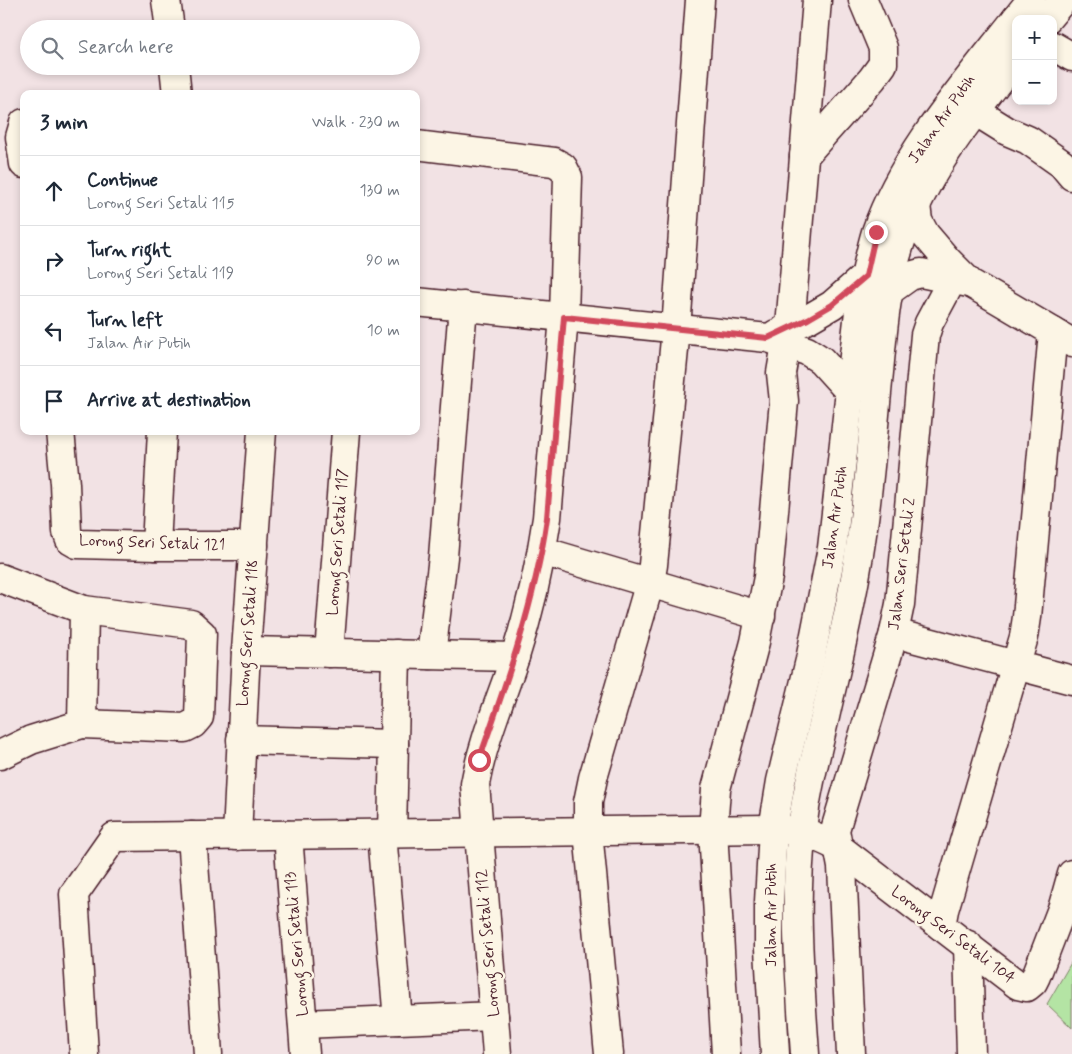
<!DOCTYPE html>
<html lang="en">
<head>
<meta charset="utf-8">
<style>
	:root { --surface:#fff; --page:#f2f2f3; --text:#1f2937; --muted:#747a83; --line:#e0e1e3 }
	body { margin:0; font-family:Mynerve,sans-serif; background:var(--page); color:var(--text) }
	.controls { position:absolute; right:15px; top:15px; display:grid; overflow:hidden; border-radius:10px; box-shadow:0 2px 8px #0003 }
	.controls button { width:45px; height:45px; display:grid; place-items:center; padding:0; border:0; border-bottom:1px solid var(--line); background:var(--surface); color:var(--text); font:25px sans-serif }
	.stop { position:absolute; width:15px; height:15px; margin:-11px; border:4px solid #d1495b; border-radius:50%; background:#fff }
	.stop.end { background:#d1495b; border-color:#fff; box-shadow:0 1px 5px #0008 }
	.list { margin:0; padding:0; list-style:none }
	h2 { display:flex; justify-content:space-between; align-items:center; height:65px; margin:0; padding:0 20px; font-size:21px }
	h2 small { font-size:16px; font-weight:400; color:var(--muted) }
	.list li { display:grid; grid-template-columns:32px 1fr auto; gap:15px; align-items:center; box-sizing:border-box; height:70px; padding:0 20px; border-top:1px solid var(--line) }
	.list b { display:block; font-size:19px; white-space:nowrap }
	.list p { margin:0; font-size:16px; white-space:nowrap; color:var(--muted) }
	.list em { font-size:16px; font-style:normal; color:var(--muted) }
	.icon { flex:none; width:28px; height:28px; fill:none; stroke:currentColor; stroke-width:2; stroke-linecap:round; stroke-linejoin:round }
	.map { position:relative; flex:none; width:1072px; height:1054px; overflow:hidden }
	.search { position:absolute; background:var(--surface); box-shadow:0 2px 8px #0003; left:20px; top:20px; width:400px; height:55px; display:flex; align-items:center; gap:12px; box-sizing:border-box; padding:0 18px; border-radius:28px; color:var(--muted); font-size:19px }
	.panel { position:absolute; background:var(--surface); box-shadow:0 2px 8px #0003; left:20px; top:90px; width:400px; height:345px; border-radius:10px }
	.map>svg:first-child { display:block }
	.green { fill:#b4e4a4; stroke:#7f8268 }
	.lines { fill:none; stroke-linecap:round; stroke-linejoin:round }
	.minor-casing { stroke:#4a1f2b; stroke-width:31 }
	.minor { stroke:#fcf5e5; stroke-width:28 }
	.route { stroke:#d1495b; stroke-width:6 }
	.labels { text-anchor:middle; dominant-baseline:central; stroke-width:5; stroke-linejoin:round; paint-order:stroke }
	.street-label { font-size:16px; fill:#4a1f2b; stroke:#fcf5e5 }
</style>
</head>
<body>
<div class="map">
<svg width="1072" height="1054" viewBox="0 0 1072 1054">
	<rect width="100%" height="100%" fill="#f2e2e4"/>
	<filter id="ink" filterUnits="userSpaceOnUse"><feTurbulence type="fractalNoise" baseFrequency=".02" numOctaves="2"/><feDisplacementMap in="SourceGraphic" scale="10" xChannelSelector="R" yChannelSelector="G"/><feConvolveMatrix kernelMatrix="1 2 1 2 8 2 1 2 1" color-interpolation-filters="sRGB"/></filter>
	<g filter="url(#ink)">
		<path class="green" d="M1072,961V1028L1047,1004Z"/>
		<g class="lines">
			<g class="minor-casing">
				<g id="minor">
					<path d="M166,0L170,29"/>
					<path d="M1016,19L1031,0"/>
					<path d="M1047,19L1063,0"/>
					<path d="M1053,46L1072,57"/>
					<path d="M174,66L177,94"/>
					<path d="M975,111L1007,131L1028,140L1062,164L1072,176"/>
					<path d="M24,123L20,137L24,164"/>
					<path d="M416,145L554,162L563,167L568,177L564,317L547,518C540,566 529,614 514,660C500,701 483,741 475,784L497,1054"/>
					<path d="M804,156L872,79L883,64V48L863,0"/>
					<path d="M916,205L918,221L925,234L948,261L970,283L1072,343"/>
					<path d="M889,291L910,276L921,273L969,283"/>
					<path d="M416,302L768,338L807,351L821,360L850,392"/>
					<path d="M790,327L817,0"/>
					<path d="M776,334L808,319L832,305L865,276"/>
					<path d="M60,431L65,484L67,532L70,540L77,544L156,546H254"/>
					<path d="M156,546L162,431"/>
					<path d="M542,551L761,616"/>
					<path d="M0,578L84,610L82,724L31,740L0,755"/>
					<path d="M894,633L1072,680"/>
					<path d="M246,651L515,657"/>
					<path d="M329,653L346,431"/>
					<path d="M431,655L443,557L463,306"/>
					<path d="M82,724L185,728L193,724L199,717L202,634L191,624L84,610"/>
					<path d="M241,740L394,744"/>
					<path d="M392,833L396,654"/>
					<path d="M382,834L398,1020"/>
					<path d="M288,835L305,1054"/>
					<path d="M192,836L208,1054"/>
					<path d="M237,836L246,651L262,431"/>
					<path d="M941,926L944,910L1024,637L1027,617L1053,332"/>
					<path d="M968,945L971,1054"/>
					<path d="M303,1024L494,1016"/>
					<path d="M84,1054L74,894L114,837L773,829C803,830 812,834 838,847L1018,985L1027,987L1033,982L1036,976L1063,906L1072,874"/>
					<path d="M609,1054L588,831V802L593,778L650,582L653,565L676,329L700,0"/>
					<path d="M726,1054L713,830L716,789L755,642L768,577L784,401L781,373L786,344"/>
					<path d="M775,1054L769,949V902L773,829L781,781L810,660L832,548L860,303C865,279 869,255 876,232C903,154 965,84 1016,19"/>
					<path d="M805,1054C800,979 793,905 802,830C806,792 816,755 825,717C837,663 851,609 859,554C869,493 873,432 879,372C883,327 887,281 902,238C927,170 972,115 1016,58"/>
					<path d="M851,1054L842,867L835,830L894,633L900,604L925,335L929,323L952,280"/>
				</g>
			</g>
			<use href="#minor" class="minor"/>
		</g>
	</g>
	<g class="lines" filter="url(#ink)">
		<path class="route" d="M479,760C507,681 535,602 547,518L564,317L768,338L808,319L832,305L866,276L876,232"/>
	</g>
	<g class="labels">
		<g class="street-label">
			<text transform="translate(942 119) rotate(-55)">Jalan Air Putih</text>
			<text transform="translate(835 517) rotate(-82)">Jalan Air Putih</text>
			<text transform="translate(338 542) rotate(-86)">Lorong Seri Setali 117</text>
			<text transform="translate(152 543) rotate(2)">Lorong Seri Setali 121</text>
			<text transform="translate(902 564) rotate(-83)">Jalan Seri Setali 2</text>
			<text transform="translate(248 633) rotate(-86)">Lorong Seri Setali 118</text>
			<text transform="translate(771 915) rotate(-90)">Jalan Air Putih</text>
			<text transform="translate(953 935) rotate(37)">Lorong Seri Setali 104</text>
			<text transform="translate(488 943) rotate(-95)">Lorong Seri Setali 112</text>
			<text transform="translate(297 944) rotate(-95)">Lorong Seri Setali 113</text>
		</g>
	</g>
</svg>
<div class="controls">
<button>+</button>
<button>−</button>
</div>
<div class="stop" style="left:479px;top:760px"></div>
<div class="stop end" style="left:876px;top:232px"></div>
<div class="search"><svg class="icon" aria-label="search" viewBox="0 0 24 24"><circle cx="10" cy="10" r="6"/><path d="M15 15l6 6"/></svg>Search here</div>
<section class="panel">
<h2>3 min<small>Walk · 230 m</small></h2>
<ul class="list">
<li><svg class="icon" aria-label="ahead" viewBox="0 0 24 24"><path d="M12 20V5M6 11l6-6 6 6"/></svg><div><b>Continue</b><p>Lorong Seri Setali 115</p></div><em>130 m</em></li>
<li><svg class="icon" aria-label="right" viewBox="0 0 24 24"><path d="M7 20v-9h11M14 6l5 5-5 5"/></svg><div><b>Turn right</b><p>Lorong Seri Setali 119</p></div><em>90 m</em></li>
<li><svg class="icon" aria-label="left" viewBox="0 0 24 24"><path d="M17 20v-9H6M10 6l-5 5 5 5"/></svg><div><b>Turn left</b><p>Jalan Air Putih</p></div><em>10 m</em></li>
<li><svg class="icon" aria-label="arrive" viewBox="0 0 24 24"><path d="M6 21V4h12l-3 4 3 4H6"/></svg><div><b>Arrive at destination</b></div></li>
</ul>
</section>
</div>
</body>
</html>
